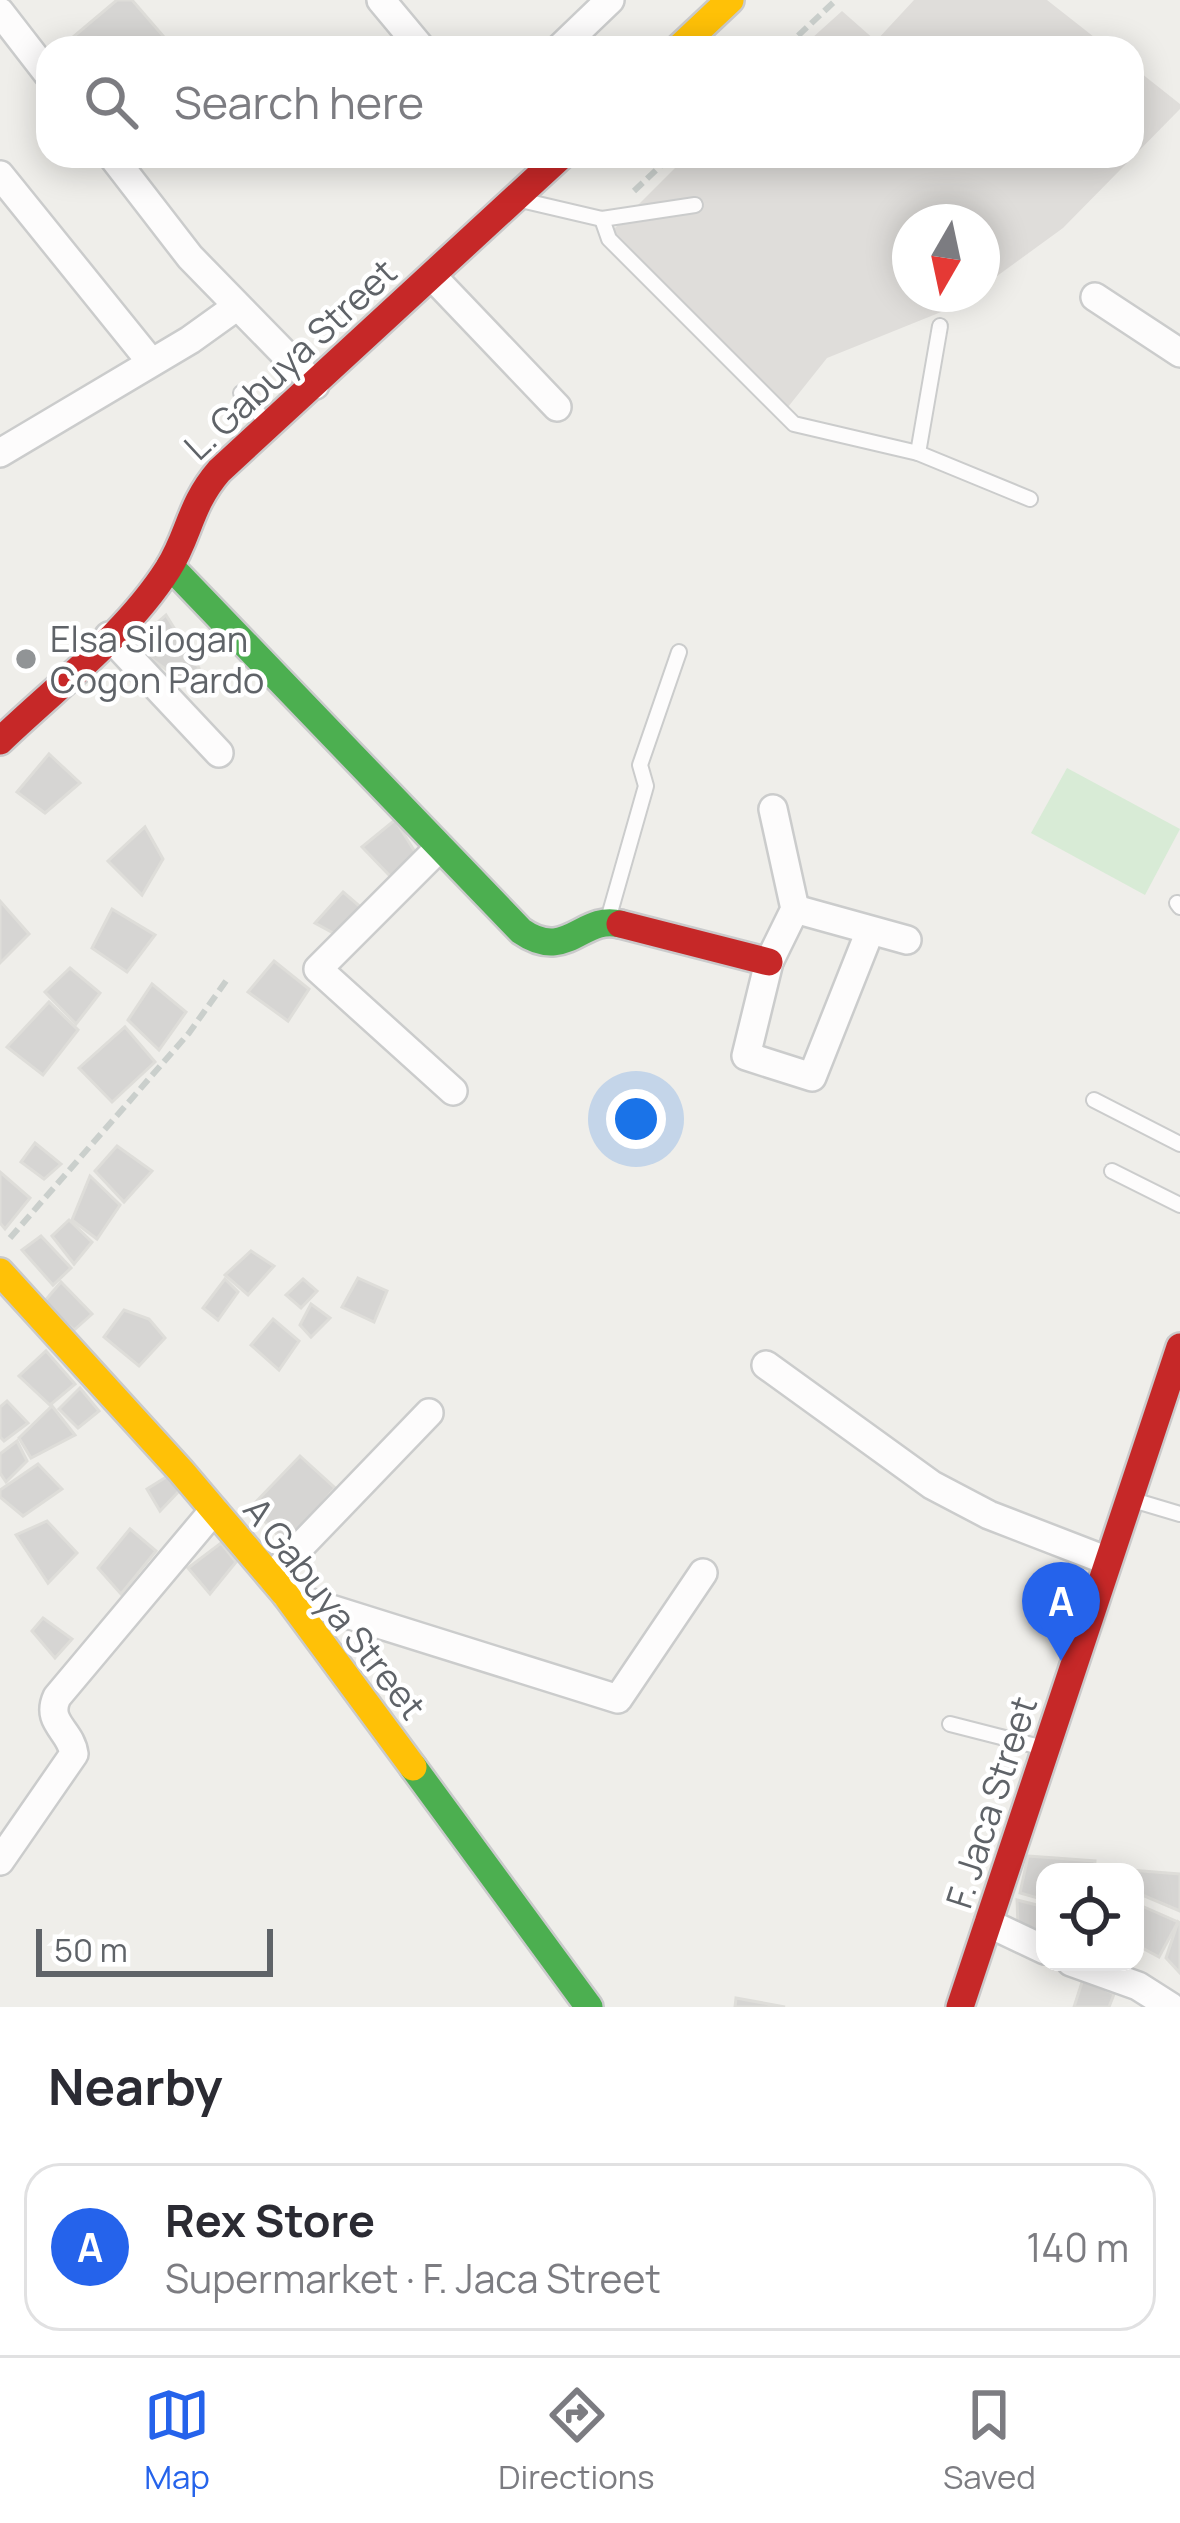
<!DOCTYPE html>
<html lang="en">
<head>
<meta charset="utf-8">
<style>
	:root { --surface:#fff; --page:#f7f7f7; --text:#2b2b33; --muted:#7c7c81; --line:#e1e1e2; --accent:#2563eb }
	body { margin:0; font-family:Manrope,sans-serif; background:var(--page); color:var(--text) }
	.controls { position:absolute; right:36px; bottom:36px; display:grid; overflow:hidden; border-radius:24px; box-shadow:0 6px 30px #0003 }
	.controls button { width:108px; height:108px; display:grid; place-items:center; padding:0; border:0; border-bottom:3px solid var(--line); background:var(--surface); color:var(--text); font:60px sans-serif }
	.compass { position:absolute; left:892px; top:204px; width:108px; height:108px; border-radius:50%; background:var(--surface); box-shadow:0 6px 30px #0003; rotate:189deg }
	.scale { position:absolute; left:36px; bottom:30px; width:237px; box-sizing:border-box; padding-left:12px; border:6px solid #5f6368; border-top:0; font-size:33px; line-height:42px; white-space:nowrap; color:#5f6368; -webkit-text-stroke:9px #fff; paint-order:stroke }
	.you { position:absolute; left:636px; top:1119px; width:42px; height:42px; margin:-30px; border:9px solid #fff; border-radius:50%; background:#1a73e8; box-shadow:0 0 0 18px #1a73e833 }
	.badge { display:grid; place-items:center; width:78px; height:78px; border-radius:50%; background:var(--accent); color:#fff; font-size:39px; font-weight:700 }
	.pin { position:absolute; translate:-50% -99px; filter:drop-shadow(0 3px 6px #0008) }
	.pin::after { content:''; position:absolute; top:63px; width:42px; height:36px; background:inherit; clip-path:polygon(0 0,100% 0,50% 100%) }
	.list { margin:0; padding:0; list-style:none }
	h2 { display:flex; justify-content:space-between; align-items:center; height:156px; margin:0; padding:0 48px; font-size:51px }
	h2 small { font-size:39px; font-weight:400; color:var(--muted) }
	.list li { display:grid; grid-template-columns:78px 1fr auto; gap:36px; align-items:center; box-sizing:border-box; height:168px; margin:0 24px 24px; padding:0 24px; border:3px solid var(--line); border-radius:36px }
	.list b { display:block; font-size:45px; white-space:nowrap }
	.list p { margin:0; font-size:39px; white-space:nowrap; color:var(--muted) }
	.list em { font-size:39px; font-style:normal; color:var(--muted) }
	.icon { flex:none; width:66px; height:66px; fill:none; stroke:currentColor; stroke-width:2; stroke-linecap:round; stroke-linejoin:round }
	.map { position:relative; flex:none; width:1180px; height:2007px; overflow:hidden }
	.search { position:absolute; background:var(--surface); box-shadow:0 6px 30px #0003; left:36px; right:36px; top:36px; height:132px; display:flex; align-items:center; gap:30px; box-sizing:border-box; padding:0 42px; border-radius:36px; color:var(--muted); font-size:45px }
	.sheet { height:348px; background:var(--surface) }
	nav { display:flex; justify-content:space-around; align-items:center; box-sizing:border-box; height:168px; border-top:3px solid var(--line); background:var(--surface); font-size:33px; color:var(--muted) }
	nav a { display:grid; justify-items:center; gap:6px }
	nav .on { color:var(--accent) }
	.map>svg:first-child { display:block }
	.industrial { fill:#dfddda }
	.green { fill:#d8ebd6 }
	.building { fill:#d6d5d3; stroke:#deddd9; stroke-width:3 }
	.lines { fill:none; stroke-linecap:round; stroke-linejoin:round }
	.lane-casing { stroke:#cbcccc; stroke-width:18 }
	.street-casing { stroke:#cbcccc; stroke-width:32 }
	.fast-casing { stroke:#cacacb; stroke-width:32 }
	.slow-casing { stroke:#cacacb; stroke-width:32 }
	.jam-casing { stroke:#cacacb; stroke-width:32 }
	.path { stroke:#cacfcc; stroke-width:6; stroke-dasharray:12 6; stroke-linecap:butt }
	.lane { stroke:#fdfcfc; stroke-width:14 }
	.street { stroke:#fdfcfc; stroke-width:27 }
	.fast { stroke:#4caf50; stroke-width:27 }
	.slow { stroke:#ffc107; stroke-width:27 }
	.jam { stroke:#c62828; stroke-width:27 }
	.poi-dot { fill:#919496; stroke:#fff; stroke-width:4.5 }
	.labels { text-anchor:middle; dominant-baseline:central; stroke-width:9; stroke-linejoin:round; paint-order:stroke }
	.street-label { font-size:36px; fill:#5f6368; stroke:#fff }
	.poi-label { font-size:36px; fill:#5f6368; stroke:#fff; text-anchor:start }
</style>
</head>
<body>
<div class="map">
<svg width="1180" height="2007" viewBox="0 0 1180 2007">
	<rect width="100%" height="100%" fill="#efeeea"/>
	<g class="industrial">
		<path d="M914,0H1047L1108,48H801L842,11L876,41Z"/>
		<path d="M1132,66L1180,104V109L1063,228L982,287V222H910V294H972L956,306L827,358L788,407L612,231L687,156H1132Z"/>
	</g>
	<path class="green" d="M1067,768L1180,829L1145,895L1031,833Z"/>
	<g class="building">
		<path d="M117,0H132L164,37L151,48H60Z"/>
		<path d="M166,615L199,668L185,683L132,645Z"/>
		<path d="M49,754L80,783L45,813L17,792Z"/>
		<path d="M395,820L417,855L393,879L362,847Z"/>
		<path d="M145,827L163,859L142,895L108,861Z"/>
		<path d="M343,892L364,910L335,934L315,923Z"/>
		<path d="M0,901L29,934L0,963Z"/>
		<path d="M112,909L155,935L127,972L92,948Z"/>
		<path d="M274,961L309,989L288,1021L248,992Z"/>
		<path d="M70,968L100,993L76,1024L45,992Z"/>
		<path d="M152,984L186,1012L159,1050L128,1020Z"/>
		<path d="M49,1002L78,1030L43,1075L7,1047Z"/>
		<path d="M125,1027L155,1062L112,1102L79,1068Z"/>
		<path d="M35,1143L61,1164L44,1179L21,1162Z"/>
		<path d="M117,1146L152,1171L124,1202L95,1171Z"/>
		<path d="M0,1172L30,1198L5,1229L0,1223Z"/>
		<path d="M90,1176L120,1205L97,1239L72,1220Z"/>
		<path d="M69,1220L92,1242L74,1264L52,1236Z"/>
		<path d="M41,1236L71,1268L53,1285L22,1250Z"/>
		<path d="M251,1251L274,1266L248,1295L225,1275Z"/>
		<path d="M358,1278L387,1291L374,1322L342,1307Z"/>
		<path d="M225,1279L238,1292L218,1320L203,1308Z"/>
		<path d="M303,1279L317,1291L301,1308L286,1295Z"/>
		<path d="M61,1282L92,1314L74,1330L43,1303Z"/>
		<path d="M311,1304L330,1318L311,1337L300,1325Z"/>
		<path d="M124,1310L149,1319L165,1338L139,1366L104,1337Z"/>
		<path d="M273,1319L299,1341L279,1370L251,1345Z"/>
		<path d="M46,1351L75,1384L50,1405L19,1376Z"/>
		<path d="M80,1388L99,1411L78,1428L59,1409Z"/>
		<path d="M7,1401L28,1423L4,1441L0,1437V1407Z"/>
		<path d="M52,1406L75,1435L31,1458L19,1438Z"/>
		<path d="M17,1441L27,1461L6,1482L0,1473V1454Z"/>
		<path d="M300,1456L335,1488L287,1545L251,1507Z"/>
		<path d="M38,1464L62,1489L23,1516L0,1497V1490Z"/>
		<path d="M171,1474L180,1490L160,1511L147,1489Z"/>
		<path d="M47,1521L77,1553L48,1583L16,1535Z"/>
		<path d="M130,1529L156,1551L121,1594L98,1568Z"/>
		<path d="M221,1543L236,1562L210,1594L188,1568Z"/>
		<path d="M43,1618L72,1639L55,1658L32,1631Z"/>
		<path d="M1028,1856L1095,1861L1094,1872H1045V1900L1020,1893Z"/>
		<path d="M1130,1870L1180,1874V1911L1135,1892V1872Z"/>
		<path d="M1017,1900L1045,1907V1941L1018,1925Z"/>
		<path d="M1135,1903L1178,1922L1159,1957L1135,1944Z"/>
		<path d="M1178,1922L1180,1924V1973L1166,1958Z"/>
		<path d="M1083,1979L1114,1994L1109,2007H1074Z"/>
		<path d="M736,1998L785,2007H735Z"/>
	</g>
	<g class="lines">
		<g class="lane-casing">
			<g id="lane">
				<path d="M525,201L602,219L695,205"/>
				<path d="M602,219L609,239L794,424L918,453L1030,499"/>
				<path d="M241,393L266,422"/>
				<path d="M918,453L940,326"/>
				<path d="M1177,903L1180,907"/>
				<path d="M609,916L646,786L640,765L679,652"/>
				<path d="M1094,1100L1180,1144"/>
				<path d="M1112,1171L1180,1205"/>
				<path d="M1133,1500L1180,1514"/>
				<path d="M950,1724L1044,1748"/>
			</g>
		</g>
		<g class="street-casing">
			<g id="street">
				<path d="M381,0L421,48"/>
				<path d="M0,12L48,74"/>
				<path d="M560,48L610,0"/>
				<path d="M112,156L190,257L315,385"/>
				<path d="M0,175L151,362"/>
				<path d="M432,276L557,407"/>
				<path d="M1095,297L1180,353"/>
				<path d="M0,453L190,340L236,307"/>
				<path d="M109,636L219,753"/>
				<path d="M773,809L795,909L769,962L746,1056L812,1077L870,931"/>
				<path d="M440,847L318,969L453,1091"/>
				<path d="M795,909L907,940"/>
				<path d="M766,1365L932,1485L989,1515L1108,1561"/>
				<path d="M271,1577L429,1413"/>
				<path d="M286,1595L618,1699L703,1573"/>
				<path d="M0,1861L74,1754C71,1730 45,1723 57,1697L214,1510"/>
				<path d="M988,1923L1045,1950"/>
				<path d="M1071,1962L1138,1986L1171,2007"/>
			</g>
		</g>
		<g class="fast-casing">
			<g id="fast">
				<path d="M170,566L521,931C567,963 582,914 620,924"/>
				<path d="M413,1767L589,2007"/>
			</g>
		</g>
		<g class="slow-casing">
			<g id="slow">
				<path d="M679,48L730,0"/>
				<path d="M0,1272L181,1471L286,1595L413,1767"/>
			</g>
		</g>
		<g class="jam-casing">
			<g id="jam">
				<path d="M0,741C56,687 126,635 168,569C190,534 189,506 219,471L561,156"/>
				<path d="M620,924L769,962"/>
				<path d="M960,2007L1180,1347"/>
			</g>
		</g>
		<g class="path">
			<path d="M785,48L836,0"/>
			<path d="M634,191L671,156"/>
			<path d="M10,1238L189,1033L226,981"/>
		</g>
		<use href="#lane" class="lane"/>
		<use href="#street" class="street"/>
		<use href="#fast" class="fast"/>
		<use href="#slow" class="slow"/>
		<use href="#jam" class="jam"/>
	</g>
	<circle class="poi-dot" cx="26" cy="659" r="12"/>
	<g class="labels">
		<g class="street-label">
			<text transform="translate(290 359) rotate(-43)">L. Gabuya Street</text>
			<text transform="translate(335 1608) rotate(52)">A Gabuya Street</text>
			<text transform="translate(991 1802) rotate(-72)">F. Jaca Street</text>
		</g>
		<g class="poi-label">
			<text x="50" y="638">Elsa Silogan<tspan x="50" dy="41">Cogon Pardo</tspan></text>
		</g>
	</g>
</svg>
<div class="controls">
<button><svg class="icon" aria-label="locate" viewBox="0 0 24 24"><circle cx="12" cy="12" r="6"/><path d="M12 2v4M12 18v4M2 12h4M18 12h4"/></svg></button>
</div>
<svg class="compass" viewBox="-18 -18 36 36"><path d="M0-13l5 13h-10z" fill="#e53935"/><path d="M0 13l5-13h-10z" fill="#7c7c81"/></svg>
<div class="scale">50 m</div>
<div class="you"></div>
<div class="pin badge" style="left:1061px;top:1661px">A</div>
<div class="search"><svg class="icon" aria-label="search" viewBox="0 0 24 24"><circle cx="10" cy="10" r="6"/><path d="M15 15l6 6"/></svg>Search here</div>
</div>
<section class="sheet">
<h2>Nearby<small></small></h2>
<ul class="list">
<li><span class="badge">A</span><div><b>Rex Store</b><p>Supermarket · F. Jaca Street</p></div><em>140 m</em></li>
</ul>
</section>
<nav>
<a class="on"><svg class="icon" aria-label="map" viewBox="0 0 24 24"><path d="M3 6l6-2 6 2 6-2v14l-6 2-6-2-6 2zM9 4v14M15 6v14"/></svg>Map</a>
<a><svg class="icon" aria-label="directions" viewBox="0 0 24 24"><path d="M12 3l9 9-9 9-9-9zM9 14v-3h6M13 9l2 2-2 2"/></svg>Directions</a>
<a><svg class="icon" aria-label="saved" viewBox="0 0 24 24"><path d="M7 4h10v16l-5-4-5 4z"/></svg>Saved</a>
</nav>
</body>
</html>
